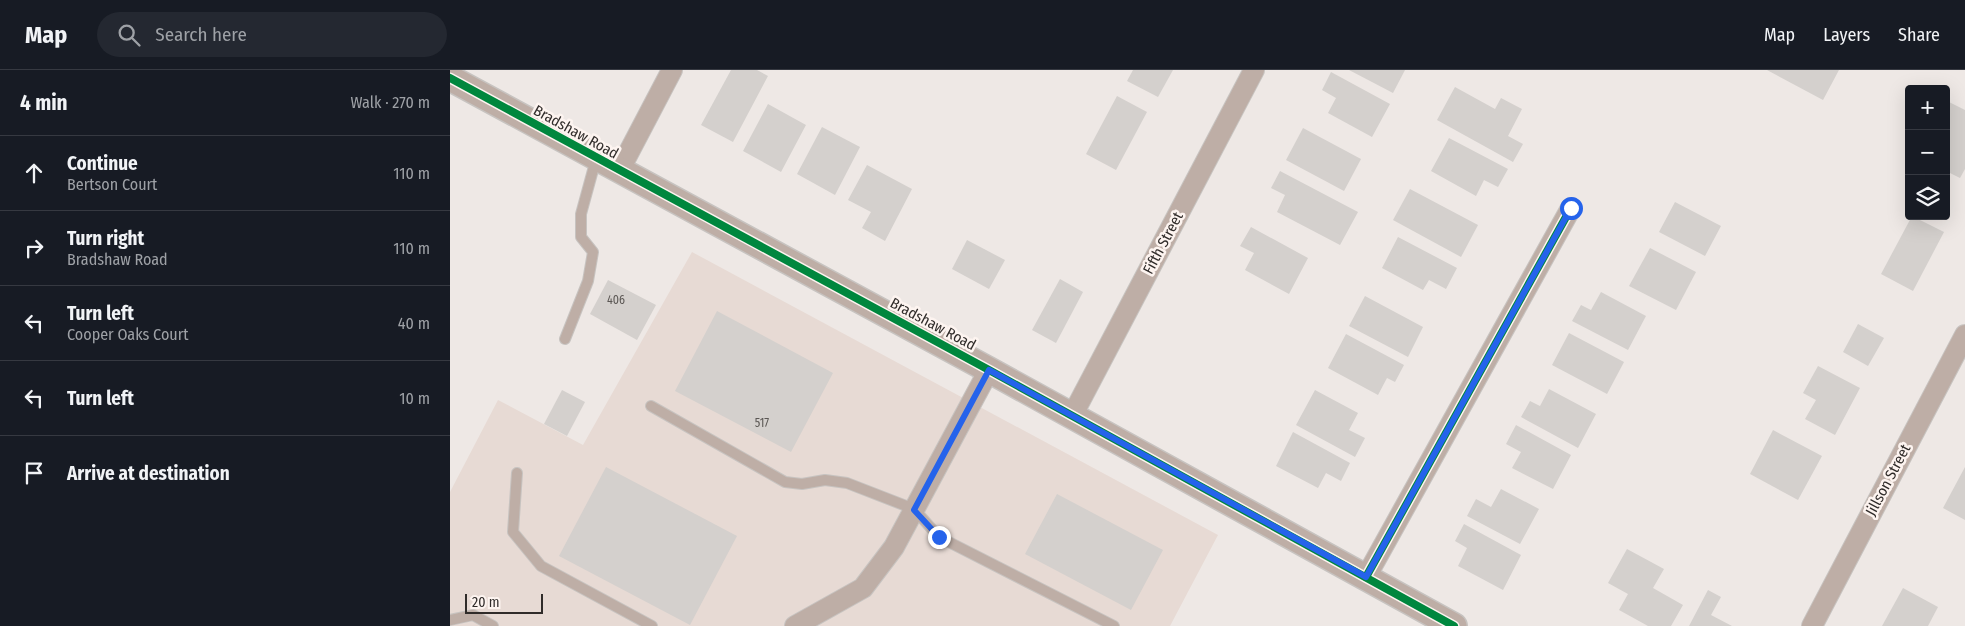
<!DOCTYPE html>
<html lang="en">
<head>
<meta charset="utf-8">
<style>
	:root { --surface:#171b24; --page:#242831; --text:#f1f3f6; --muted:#9ea1a6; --line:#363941 }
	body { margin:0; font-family:"Fira Sans Condensed",sans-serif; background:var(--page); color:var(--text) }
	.controls { position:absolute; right:15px; top:15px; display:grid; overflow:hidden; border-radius:5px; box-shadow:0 5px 20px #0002 }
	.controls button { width:45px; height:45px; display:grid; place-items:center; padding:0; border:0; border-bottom:1px solid var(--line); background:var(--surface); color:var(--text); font:25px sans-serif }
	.scale { position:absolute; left:15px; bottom:12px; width:78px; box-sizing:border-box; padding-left:5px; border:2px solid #302c2a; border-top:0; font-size:14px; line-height:18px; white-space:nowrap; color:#302c2a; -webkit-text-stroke:4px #fdf4f0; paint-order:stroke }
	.stop { position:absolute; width:15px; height:15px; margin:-11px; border:4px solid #2563eb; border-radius:50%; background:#fff }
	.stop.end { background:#2563eb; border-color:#fff; box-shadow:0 1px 5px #0008 }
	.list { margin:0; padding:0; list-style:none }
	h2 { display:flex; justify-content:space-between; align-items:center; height:65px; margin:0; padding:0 20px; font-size:21px }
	h2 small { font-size:16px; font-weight:400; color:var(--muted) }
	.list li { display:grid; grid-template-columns:32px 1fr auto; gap:15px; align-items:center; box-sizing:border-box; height:75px; padding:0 20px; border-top:1px solid var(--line) }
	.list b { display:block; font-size:19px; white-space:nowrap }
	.list p { margin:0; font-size:16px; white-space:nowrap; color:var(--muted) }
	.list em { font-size:16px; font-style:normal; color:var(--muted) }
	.icon { flex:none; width:28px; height:28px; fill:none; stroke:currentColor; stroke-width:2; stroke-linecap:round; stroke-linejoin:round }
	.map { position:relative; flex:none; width:1515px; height:556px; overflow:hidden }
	header { display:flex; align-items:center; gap:30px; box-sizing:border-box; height:70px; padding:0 25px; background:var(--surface); border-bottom:1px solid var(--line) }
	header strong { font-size:24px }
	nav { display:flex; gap:28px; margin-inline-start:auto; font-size:18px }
	.search { width:350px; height:45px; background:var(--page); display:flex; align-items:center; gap:12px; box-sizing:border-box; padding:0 18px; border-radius:28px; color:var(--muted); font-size:19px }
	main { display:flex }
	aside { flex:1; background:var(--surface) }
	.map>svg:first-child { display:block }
	.built { fill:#e7dad4 }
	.building { fill:#d4d0cd }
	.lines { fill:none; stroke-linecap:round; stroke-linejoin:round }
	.service-casing { stroke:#c7c3c0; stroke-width:12 }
	.minor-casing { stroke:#c7c3c0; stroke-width:22 }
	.tertiary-casing { stroke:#c7c3c0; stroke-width:28 }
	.service { stroke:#beaea6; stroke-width:10 }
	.minor { stroke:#beaea6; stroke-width:20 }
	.tertiary { stroke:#beaea6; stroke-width:25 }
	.cycleway-casing { stroke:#fdf4f0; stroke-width:11 }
	.cycleway { stroke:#00873e; stroke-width:8 }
	.route { stroke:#2563eb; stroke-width:6 }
	.labels { text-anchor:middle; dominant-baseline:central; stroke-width:5; stroke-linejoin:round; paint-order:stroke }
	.number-label { font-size:12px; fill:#5b5754 }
	.street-label { font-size:15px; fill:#302c2a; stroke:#fdf4f0 }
</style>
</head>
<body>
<header>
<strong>Map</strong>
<div class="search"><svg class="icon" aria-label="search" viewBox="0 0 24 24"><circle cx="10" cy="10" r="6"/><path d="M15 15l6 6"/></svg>Search here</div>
<nav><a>Map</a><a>Layers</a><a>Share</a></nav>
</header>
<main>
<aside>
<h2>4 min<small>Walk · 270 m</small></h2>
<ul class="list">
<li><svg class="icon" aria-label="ahead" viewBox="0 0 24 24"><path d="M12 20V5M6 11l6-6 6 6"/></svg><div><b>Continue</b><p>Bertson Court</p></div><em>110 m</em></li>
<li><svg class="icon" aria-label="right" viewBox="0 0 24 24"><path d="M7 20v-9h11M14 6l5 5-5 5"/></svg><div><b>Turn right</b><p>Bradshaw Road</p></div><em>110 m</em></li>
<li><svg class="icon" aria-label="left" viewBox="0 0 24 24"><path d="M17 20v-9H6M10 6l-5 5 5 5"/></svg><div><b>Turn left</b><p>Cooper Oaks Court</p></div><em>40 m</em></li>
<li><svg class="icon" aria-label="left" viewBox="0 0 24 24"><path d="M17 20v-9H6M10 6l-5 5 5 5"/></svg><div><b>Turn left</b></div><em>10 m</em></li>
<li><svg class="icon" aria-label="arrive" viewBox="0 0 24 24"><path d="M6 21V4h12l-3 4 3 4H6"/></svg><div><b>Arrive at destination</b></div></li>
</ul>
</aside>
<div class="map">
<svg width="1515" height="556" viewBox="0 0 1515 556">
	<rect width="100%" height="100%" fill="#eee8e5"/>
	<path class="built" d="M242,182L768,465L720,556H0V422L48,330L133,375Z"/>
	<g class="building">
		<path d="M281,0H307L318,6L283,72L251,55Z"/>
		<path d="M683,0H723L708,27L677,11Z"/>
		<path d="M899,0H955L943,23Z"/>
		<path d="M1317,0H1389L1373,30Z"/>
		<path d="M881,2L940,34L922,67L878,43L886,28L872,20Z"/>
		<path d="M1005,17L1045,39L1051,28L1072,39L1058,66L1073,74L1063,92L987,50Z"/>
		<path d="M667,26L697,42L666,100L636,84Z"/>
		<path d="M1497,31L1515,40V99L1510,108L1496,101Z"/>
		<path d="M318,34L356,55L331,102L293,81Z"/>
		<path d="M372,57L410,77L385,125L347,104Z"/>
		<path d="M853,58L911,89L894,121L836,90Z"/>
		<path d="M999,68L1058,99L1048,117L1034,110L1026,126L981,101Z"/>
		<path d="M417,95L462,119L435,171L412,158L421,142L398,130Z"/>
		<path d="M830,101L908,142L890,175L827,142L835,125L821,118Z"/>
		<path d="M960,119L1028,155L1011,187L943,150Z"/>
		<path d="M1225,132L1271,156L1255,186L1209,162Z"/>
		<path d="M1462,146L1494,162L1463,221L1431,204Z"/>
		<path d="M801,157L858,188L839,224L795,200L804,183L790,176Z"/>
		<path d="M948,167L1007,198L996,219L979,210L973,220L932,198Z"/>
		<path d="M517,170L555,190L539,219L502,199Z"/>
		<path d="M1200,178L1246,202L1226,240L1179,216Z"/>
		<path d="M610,209L633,222L606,273L582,260Z"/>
		<path d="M158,210L206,235L187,270L140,244Z"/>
		<path d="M1151,222L1196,246L1178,280L1122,251L1131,235L1141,240Z"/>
		<path d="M915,226L973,257L958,287L899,256Z"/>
		<path d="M267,241L383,303L341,382L225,321Z"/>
		<path d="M1408,254L1434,268L1418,296L1393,282Z"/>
		<path d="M1119,263L1174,292L1157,324L1102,295Z"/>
		<path d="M896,264L954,295L945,312L937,308L928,325L878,298Z"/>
		<path d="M1368,296L1410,318L1385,365L1355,349L1366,330L1353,323Z"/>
		<path d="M1099,319L1146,344L1128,378L1071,347L1080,331L1090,336Z"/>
		<path d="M112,320L135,332L117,366L94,354Z"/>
		<path d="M865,320L908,343L899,360L915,368L905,387L846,355Z"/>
		<path d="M1066,355L1121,385L1103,419L1062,398L1071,382L1056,374Z"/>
		<path d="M1323,360L1372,386L1348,430L1300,404Z"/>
		<path d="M843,362L900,393L891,411L876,403L868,418L826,396Z"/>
		<path d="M156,397L287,466L240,555L109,486Z"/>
		<path d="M1515,397V450L1493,438Z"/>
		<path d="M1051,419L1089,439L1070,474L1017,446L1026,429L1041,437Z"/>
		<path d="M607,424L713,480L681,540L575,484Z"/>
		<path d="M1014,454L1071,485L1053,520L1008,496L1017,478L1005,471Z"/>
		<path d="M1177,479L1214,499L1203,518L1233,535L1221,556H1198L1169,540L1178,524L1158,513Z"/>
		<path d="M1453,518L1488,537L1478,556H1432Z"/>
		<path d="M1258,520L1271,527L1261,545L1282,556H1239Z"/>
	</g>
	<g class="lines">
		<g class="service-casing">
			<g id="service">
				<path d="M115,269L138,211L143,182L131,167V144L146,89"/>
				<path d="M201,336L335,412L352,414L375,410L397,413L464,439L489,467L664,556"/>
				<path d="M67,403L63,462L91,496L202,556"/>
				<path d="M0,550L23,545L43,556"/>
			</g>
		</g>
		<g class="minor-casing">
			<g id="minor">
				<path d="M169,101L222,0"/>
				<path d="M622,346L804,0"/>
				<path d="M916,507L1121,138"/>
				<path d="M345,556L413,518L444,477L539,300"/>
				<path d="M1362,556L1515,265"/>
			</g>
		</g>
		<g class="tertiary-casing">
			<path id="tertiary" d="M0,8L539,300L1004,556"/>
		</g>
		<use href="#service" class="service"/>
		<use href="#minor" class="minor"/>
		<use href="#tertiary" class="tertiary"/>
		<g class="cycleway-casing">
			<g id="cycleway">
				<path d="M0,8L539,300L1004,556"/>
				<path d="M916,507L1121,138"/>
			</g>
		</g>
		<use href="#cycleway" class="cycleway"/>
	</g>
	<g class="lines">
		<path class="route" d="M489,467L464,440L539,300L916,507L1121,138"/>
	</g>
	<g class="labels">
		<g class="number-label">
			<text x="166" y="230">406</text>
			<text x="312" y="353">517</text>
		</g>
		<g class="street-label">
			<text transform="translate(126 62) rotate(29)">Bradshaw Road</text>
			<text transform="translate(713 173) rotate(-62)">Fifth Street</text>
			<text transform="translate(483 254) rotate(28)">Bradshaw Road</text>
			<text transform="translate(1438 410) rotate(-62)">Jillson Street</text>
		</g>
	</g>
</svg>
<div class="controls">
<button>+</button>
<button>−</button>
<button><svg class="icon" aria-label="layers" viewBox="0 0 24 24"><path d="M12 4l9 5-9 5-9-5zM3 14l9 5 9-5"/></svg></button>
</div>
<div class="scale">20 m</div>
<div class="stop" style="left:1121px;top:138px"></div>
<div class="stop end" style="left:489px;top:467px"></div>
</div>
</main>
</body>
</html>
